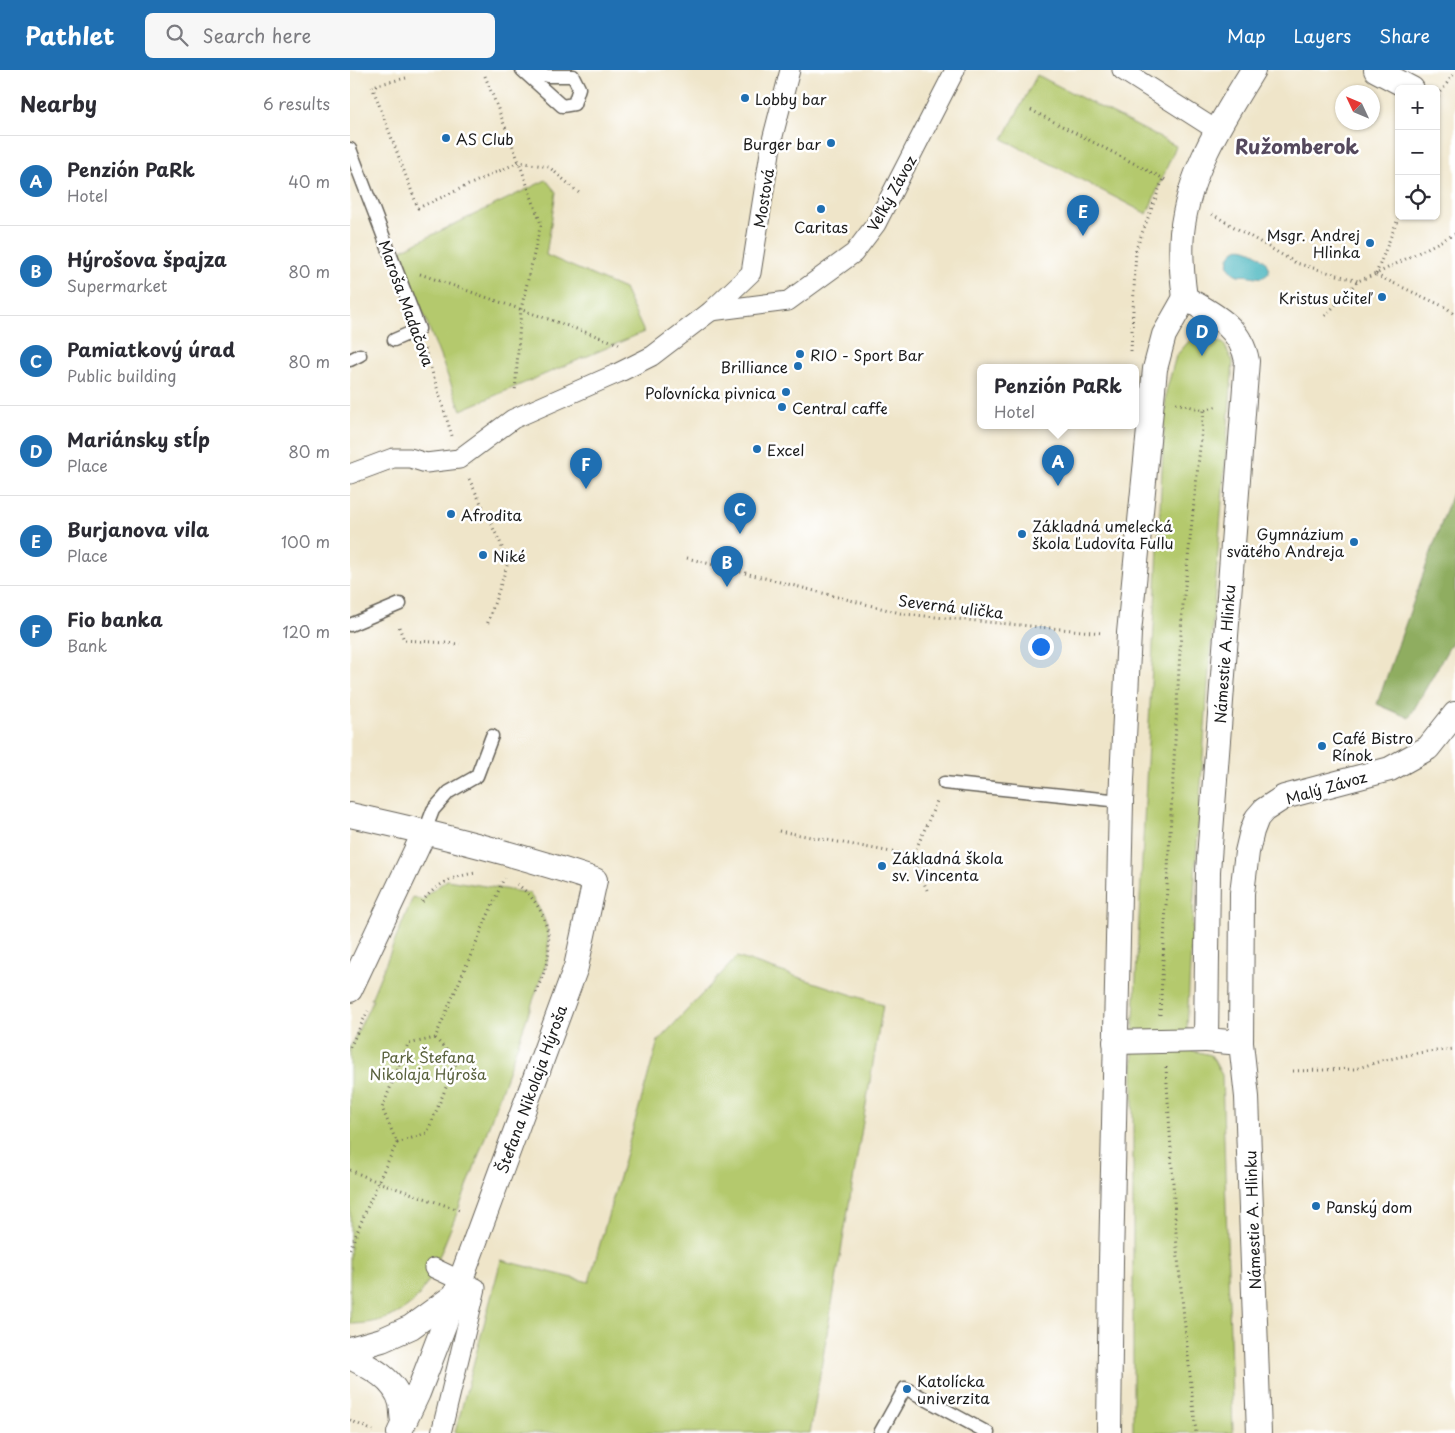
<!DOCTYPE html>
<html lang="en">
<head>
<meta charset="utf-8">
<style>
	:root { --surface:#fff; --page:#f7f7f7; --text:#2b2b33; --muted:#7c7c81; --line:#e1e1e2; --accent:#1f6fb2 }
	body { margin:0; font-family:"Playpen Sans",sans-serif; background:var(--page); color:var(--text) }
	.controls { position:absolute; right:15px; top:15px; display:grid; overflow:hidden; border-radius:8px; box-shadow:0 1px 4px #0004 }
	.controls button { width:45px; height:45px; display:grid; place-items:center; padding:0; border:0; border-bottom:1px solid var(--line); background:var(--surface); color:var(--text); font:25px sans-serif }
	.compass { position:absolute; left:985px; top:15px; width:45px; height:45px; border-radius:50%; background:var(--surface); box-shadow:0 1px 4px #0004; rotate:314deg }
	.you { position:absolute; left:690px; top:576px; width:18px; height:18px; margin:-12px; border:4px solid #fff; border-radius:50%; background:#1a73e8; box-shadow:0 0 0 8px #1a73e833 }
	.badge { display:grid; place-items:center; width:32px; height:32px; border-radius:50%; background:var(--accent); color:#fff; font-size:16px; font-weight:700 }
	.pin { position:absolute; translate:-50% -41px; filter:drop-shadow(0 1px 2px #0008) }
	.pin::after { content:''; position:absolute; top:26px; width:18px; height:15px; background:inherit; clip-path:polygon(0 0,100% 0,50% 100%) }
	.popup { position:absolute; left:627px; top:294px; width:162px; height:65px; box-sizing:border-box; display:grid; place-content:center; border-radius:8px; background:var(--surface); filter:drop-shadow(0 1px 4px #0005); font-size:16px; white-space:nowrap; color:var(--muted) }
	.popup b { font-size:19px; color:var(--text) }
	.popup::after { content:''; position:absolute; left:50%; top:100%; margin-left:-10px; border:10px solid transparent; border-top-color:var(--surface) }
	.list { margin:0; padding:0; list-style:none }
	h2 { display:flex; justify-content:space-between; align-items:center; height:65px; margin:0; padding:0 20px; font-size:21px }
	h2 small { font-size:16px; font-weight:400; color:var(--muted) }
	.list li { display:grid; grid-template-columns:32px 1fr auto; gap:15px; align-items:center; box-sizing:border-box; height:90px; padding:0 20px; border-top:1px solid var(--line) }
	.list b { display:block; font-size:19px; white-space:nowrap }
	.list p { margin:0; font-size:16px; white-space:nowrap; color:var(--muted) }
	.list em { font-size:16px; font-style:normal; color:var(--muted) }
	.icon { flex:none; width:28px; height:28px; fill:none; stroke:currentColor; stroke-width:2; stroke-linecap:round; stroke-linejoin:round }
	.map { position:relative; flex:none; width:1105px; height:1363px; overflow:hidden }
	header { display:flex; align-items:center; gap:30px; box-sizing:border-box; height:70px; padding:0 25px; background:var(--accent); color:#fff }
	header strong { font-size:24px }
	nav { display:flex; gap:28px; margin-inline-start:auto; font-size:18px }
	.search { width:350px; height:45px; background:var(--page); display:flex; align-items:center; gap:12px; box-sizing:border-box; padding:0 18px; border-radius:8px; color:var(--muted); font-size:19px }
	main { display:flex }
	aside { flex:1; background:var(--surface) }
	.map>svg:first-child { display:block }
	.green { fill:#b4c96d; stroke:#687244 }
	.forest { fill:#8fad60; stroke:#56643e }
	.water { fill:#44b4bd; stroke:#30686c }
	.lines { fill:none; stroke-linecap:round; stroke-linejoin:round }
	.service-casing { stroke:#666259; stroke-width:15 }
	.pedestrian-casing { stroke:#666259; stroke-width:21 }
	.minor-casing { stroke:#666259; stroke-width:26 }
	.path { stroke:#666259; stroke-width:3; stroke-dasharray:1 4; stroke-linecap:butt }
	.service { stroke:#fff; stroke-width:12 }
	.pedestrian { stroke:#fff; stroke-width:19 }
	.minor { stroke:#fff; stroke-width:24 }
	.poi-dot { fill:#1f6fb2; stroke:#fff; stroke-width:2 }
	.labels { text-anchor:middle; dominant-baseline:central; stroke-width:5; stroke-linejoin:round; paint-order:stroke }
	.poi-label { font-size:15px; fill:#1c1c1c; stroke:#fff; text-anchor:start }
	.street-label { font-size:15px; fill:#1c1c1c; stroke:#fff }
	.park-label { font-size:15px; fill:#59613c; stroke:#fff }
	.district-label { font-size:20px; font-weight:bold; fill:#55495d; stroke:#fff }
</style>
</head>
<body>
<header>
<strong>Pathlet</strong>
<div class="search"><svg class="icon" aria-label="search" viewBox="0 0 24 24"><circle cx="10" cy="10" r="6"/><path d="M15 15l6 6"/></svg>Search here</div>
<nav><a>Map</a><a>Layers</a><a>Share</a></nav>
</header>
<main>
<aside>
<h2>Nearby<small>6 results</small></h2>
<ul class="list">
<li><span class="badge">A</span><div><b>Penzión PaRk</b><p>Hotel</p></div><em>40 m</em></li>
<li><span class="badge">B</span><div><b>Hýrošova špajza</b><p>Supermarket</p></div><em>80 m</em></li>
<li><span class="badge">C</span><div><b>Pamiatkový úrad</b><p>Public building</p></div><em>80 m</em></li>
<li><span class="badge">D</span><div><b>Mariánsky stĺp</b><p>Place</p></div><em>80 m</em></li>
<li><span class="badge">E</span><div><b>Burjanova vila</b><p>Place</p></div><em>100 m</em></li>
<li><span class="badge">F</span><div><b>Fio banka</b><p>Bank</p></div><em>120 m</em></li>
</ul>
</aside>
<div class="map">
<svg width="1105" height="1363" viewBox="0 0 1105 1363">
	<rect width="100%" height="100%" fill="#fff"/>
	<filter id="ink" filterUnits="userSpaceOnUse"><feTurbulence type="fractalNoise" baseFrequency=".02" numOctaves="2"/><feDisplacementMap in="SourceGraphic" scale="10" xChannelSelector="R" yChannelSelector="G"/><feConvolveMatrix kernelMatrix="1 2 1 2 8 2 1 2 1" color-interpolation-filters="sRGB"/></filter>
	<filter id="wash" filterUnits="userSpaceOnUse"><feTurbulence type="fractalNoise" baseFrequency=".0096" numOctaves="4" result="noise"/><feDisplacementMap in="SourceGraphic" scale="20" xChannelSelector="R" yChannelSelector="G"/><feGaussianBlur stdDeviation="1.12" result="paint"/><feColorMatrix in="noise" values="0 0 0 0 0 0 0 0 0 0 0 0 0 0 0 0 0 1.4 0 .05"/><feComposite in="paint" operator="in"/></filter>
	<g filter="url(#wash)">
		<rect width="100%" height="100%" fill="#efe5c9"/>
		<g class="green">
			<path d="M687,5L826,76L797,144L653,69Z"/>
			<path d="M196,110L206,122L196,185L274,219L294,262L111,340L49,181Z"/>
			<path d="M857,266L874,274L883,292C865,521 846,749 836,979L861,985L872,1005L883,1363H783V966L816,322L826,286L840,270Z"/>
			<path d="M97,810L179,823C196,847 201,861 197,891C173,960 148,1029 124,1098C114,1126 103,1153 92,1180C86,1194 80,1211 70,1224C55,1246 26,1254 0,1254V977L23,930L21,929L63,827L73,830L79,823Z"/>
			<path d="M387,887L533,935L460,1363H105L151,1190L239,1212L308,971Z"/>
		</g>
		<path class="forest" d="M1105,415V567L1059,648L1027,634Z"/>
		<path class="water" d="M890,178C903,179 919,189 919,203C912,210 909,207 900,206C897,205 892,206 888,205C873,200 877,181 890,178Z"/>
	</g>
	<g filter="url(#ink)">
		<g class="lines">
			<g class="service-casing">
				<g id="service">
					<path d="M172,0L212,36L224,34L229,18L223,6H198L174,0"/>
					<path d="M0,79L69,259L44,270"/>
					<path d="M0,290L10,285"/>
					<path d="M0,555L50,534"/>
					<path d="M594,713L771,731"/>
					<path d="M75,761L83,740L99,722L127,706L142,666"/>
					<path d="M530,1363L555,1318L638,1363"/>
				</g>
			</g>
			<g class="pedestrian-casing">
				<g id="pedestrian">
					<path d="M772,0L866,60"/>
					<path d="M361,241L438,231L504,183L526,154L605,0"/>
					<path d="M0,404L43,388H60L76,393L109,389L163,349L268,303L302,286L361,241L401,203L422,70L440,0"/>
					<path d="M84,1198L126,1218L91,1363"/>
				</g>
			</g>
			<g class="minor-casing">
				<g id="minor">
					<path d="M1026,0L1062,19"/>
					<path d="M835,228C832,206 830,185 832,163C838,103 872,50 903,0"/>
					<path d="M0,745C83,763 164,783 245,810L226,897L96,1250L68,1323L49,1363"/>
					<path d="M0,920L75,761"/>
					<path d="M765,972L856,970"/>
					<path d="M891,973L892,823L897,782L902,761L907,748L914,740L934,727L1040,699L1078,678L1105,644"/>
					<path d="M0,1279L32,1270L61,1257L105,1225"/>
					<path d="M0,1287C20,1297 45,1309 51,1333C52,1339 52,1346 53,1352"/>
					<path d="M759,1363L761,1192L771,731L779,563L805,299L814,265L835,228C863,244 891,257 897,291L858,801L856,970L891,973L897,1027L909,1363"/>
				</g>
			</g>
			<g class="path">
				<path d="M135,6L169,92L191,154L171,239L165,323"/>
				<path d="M56,8L22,16L68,138L169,92L199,97L229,123"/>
				<path d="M1088,26L1105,2"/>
				<path d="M681,40L818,111"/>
				<path d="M862,144L946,193L1008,211"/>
				<path d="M70,204L272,275"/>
				<path d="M1026,204L1049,146"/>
				<path d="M1026,205L1097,238L1105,245"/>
				<path d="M975,246L1008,211L1026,204L1105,164"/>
				<path d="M75,279L102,366"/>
				<path d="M781,281L786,179L813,109"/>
				<path d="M826,333L854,340L868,336"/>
				<path d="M119,409L150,472L158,493L137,555"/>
				<path d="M337,488L554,544L753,563"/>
				<path d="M49,557L54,570L110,574"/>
				<path d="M429,761L563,786"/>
				<path d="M167,814C191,832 204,860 197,891C195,902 189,914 185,925"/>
				<path d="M577,820L563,786L587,731"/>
				<path d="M72,832C86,814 103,806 126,803"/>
				<path d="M810,945L832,544L854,340"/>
				<path d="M0,977L18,941"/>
				<path d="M816,997L827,1179L846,1363"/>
				<path d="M943,1001L1005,999L1031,991L1067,983L1105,979"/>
				<path d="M47,1073L77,1063L107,991L85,968"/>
				<path d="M0,1100L28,1112L109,1140"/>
				<path d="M0,1179L28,1112L47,1073L32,1038L58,974L85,968L154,808"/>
				<path d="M0,1350L23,1361"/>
			</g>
			<use href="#service" class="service"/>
			<use href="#pedestrian" class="pedestrian"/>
			<use href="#minor" class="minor"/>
		</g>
	</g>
	<g class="poi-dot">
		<circle cx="395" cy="28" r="5"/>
		<circle cx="96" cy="68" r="5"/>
		<circle cx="481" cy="73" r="5"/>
		<circle cx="471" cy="139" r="5"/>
		<circle cx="1020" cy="173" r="5"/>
		<circle cx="1032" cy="227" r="5"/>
		<circle cx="450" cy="284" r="5"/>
		<circle cx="448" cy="296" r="5"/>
		<circle cx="436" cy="322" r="5"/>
		<circle cx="432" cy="337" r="5"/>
		<circle cx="407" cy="379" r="5"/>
		<circle cx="101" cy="444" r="5"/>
		<circle cx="672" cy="464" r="5"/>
		<circle cx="1004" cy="472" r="5"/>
		<circle cx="133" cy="485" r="5"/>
		<circle cx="972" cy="676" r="5"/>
		<circle cx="532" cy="796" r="5"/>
		<circle cx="966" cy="1136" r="5"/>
		<circle cx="557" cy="1319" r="5"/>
	</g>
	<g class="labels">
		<g class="poi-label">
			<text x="405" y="28">Lobby bar</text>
			<text x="106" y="68">AS Club</text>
			<text x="471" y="73" text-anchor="end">Burger bar</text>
			<text x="471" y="156" text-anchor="middle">Caritas</text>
			<text x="1010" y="164" text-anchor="end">Msgr. Andrej<tspan x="1010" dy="17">Hlinka</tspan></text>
			<text x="1022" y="227" text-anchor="end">Kristus učiteľ</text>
			<text x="460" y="284">RIO - Sport Bar</text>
			<text x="438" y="296" text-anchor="end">Brilliance</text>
			<text x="426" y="322" text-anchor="end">Poľovnícka pivnica</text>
			<text x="442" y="337">Central caffe</text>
			<text x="417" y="379">Excel</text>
			<text x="111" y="444">Afrodita</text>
			<text x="682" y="455">Základná umelecká<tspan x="682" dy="17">škola Ľudovíta Fullu</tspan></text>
			<text x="994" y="463" text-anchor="end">Gymnázium<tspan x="994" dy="17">svätého Andreja</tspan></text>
			<text x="143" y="485">Niké</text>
			<text x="982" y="667">Café Bistro<tspan x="982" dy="17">Rínok</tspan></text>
			<text x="542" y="787">Základná škola<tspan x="542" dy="17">sv. Vincenta</tspan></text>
			<text x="976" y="1136">Panský dom</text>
			<text x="567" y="1310">Katolícka<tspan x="567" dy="17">univerzita</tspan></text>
		</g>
		<g class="street-label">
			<text transform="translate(541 123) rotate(-61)">Veľký Závoz</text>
			<text transform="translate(413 128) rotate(-81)">Mostová</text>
			<text transform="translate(57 233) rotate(70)">Maroša Madačova</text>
			<text transform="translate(601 536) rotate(7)">Severná ulička</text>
			<text transform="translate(874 584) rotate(-86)">Námestie A. Hlinku</text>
			<text transform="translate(976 717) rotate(-16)">Malý Závoz</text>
			<text transform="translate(181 1019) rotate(-70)">Štefana Nikolaja Hýroša</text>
			<text transform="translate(902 1150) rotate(-92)">Námestie A. Hlinku</text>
		</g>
		<g class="park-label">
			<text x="78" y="986">Park Štefana<tspan x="78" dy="17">Nikolaja Hýroša</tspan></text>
		</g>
		<g class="district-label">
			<text x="947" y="76">Ružomberok</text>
		</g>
	</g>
</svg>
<div class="controls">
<button>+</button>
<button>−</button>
<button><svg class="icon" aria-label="locate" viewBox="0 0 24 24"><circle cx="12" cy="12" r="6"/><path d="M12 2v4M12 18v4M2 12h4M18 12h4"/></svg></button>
</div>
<svg class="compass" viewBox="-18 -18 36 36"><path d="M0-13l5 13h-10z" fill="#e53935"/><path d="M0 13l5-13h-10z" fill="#7c7c81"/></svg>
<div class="you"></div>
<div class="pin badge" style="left:708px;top:416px">A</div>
<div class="popup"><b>Penzión PaRk</b>Hotel</div>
<div class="pin badge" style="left:377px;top:517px">B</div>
<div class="pin badge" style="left:390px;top:464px">C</div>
<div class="pin badge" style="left:852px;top:286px">D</div>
<div class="pin badge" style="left:733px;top:166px">E</div>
<div class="pin badge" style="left:236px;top:419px">F</div>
</div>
</main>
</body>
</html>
